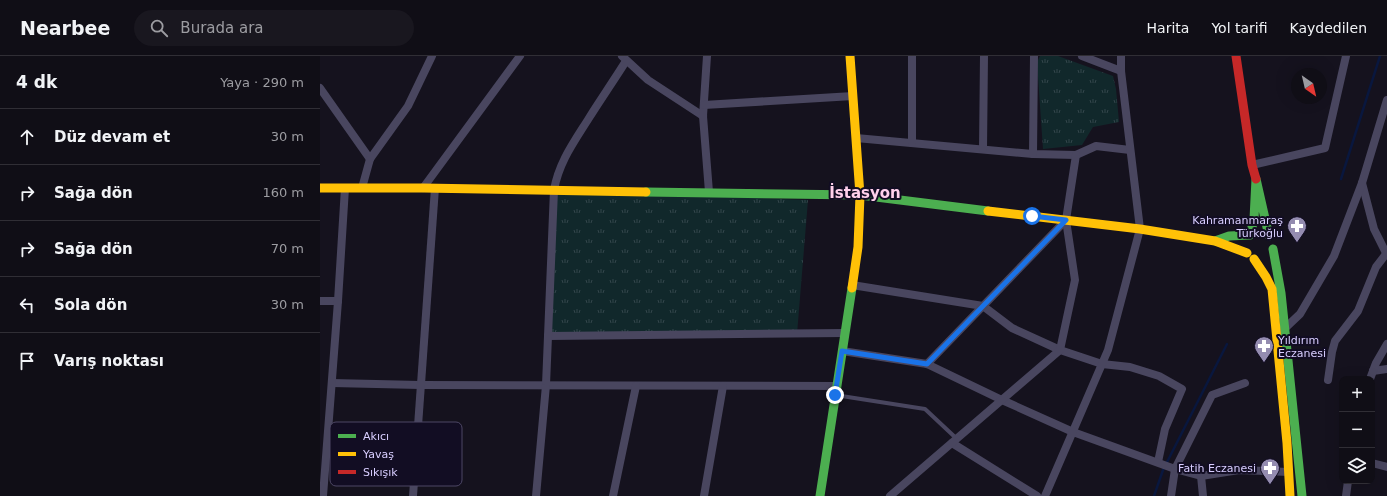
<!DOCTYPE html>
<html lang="tr">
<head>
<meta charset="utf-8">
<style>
	:root { --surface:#100e16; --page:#19171f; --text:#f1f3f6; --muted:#9c9ca1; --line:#302e35 }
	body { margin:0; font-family:"DejaVu Sans",sans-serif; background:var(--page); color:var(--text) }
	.controls { position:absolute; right:12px; bottom:12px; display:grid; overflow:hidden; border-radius:8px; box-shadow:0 4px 16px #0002 }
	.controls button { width:36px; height:36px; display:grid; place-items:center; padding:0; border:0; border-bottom:1px solid var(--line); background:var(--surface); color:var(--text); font:20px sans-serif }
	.compass { position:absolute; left:971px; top:12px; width:36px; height:36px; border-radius:50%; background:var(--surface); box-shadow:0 4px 16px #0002; rotate:146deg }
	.stop { position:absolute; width:12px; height:12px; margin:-9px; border:3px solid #1a73e8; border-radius:50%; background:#fff }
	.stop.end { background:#1a73e8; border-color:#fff; box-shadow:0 1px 4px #0008 }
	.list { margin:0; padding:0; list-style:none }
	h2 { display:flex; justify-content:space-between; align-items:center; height:52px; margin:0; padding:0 16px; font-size:17px }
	h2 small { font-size:13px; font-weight:400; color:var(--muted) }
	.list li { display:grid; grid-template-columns:26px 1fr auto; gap:12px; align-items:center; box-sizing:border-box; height:56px; padding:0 16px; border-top:1px solid var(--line) }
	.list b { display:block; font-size:15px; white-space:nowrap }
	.list em { font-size:13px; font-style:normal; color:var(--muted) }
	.icon { flex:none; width:22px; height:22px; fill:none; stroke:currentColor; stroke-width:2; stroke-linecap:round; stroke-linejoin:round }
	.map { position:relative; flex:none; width:1067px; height:440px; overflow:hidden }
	header { display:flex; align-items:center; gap:24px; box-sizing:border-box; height:56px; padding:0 20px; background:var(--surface); border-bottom:1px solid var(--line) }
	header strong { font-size:19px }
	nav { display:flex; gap:22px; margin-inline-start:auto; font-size:14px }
	.search { width:280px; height:36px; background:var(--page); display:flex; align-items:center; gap:10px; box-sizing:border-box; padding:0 14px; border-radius:22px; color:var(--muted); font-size:15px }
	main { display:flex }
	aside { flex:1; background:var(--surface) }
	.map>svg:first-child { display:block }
	.park { fill:url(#park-tufts) }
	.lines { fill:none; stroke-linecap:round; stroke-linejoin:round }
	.stream { stroke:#09173e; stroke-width:2.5 }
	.lane { stroke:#49465f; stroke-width:4 }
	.street { stroke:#49465f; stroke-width:8 }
	.fast { stroke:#4caf50; stroke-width:9 }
	.slow { stroke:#ffc107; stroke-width:9 }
	.jam { stroke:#c62828; stroke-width:9 }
	.route { stroke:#1a73e8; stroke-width:5 }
	.labels { text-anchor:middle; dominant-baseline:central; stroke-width:4; stroke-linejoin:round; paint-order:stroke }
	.poi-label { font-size:11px; fill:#d8ceff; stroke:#120d23; text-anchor:end }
	.district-label { font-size:15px; font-weight:bold; fill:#ffd0eb; stroke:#120d23 }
	.key { fill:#120d23; stroke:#4d4765; stroke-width:1 }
	.key-label { font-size:11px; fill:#d8ceff }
</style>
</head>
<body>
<header>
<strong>Nearbee</strong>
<div class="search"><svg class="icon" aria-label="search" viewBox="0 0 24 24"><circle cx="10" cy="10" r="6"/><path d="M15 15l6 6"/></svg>Burada ara</div>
<nav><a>Harita</a><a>Yol tarifi</a><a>Kaydedilen</a></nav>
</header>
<main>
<aside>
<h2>4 dk<small>Yaya · 290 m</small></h2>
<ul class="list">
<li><svg class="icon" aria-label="ahead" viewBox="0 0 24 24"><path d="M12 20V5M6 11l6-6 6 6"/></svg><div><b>Düz devam et</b></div><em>30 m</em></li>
<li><svg class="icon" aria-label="right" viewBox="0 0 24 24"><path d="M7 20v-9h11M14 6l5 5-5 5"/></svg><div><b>Sağa dön</b></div><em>160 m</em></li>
<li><svg class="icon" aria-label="right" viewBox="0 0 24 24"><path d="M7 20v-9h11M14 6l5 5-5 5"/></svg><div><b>Sağa dön</b></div><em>70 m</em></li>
<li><svg class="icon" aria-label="left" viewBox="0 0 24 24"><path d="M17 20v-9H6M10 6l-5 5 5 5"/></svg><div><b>Sola dön</b></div><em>30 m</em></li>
<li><svg class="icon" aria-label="arrive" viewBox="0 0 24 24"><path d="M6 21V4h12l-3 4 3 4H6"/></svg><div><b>Varış noktası</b></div></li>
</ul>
</aside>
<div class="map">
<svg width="1067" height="440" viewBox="0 0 1067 440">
	<defs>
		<pattern id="park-tufts" width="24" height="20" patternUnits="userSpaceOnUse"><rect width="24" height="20" fill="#11282b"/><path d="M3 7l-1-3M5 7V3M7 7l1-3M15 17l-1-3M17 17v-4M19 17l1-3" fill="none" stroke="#33464b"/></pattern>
	</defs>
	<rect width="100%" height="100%" fill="#15121e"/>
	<g class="park">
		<path d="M720,0H738L793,20L796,33L799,66L773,71L762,89L723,93L717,6Z"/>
		<path d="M234,134L488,144L477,278L228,280Z"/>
	</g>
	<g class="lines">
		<g class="stream">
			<path d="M1021,123L1060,0"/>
			<path d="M834,440L843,414L907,288"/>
		</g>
		<path class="lane" d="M515,339L605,353L637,383"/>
		<g class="street">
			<path d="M302,0L328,24L383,60"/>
			<path d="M387,0L383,60L389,136"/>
			<path d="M762,0L801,15"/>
			<path d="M0,32L50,103"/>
			<path d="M384,49L533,40"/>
			<path d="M536,82L713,98L756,99L776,90L810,94"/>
			<path d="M592,87V0"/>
			<path d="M663,93L664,0"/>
			<path d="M713,98L714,0"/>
			<path d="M932,109L1005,92L1026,0"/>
			<path d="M1042,127L1054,173L1067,199"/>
			<path d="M42,132L50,103L88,50L112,0"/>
			<path d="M103,132L200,0"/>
			<path d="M532,229L663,250L692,272L740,294L782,308L810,311L839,320L862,333L845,373L838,406"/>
			<path d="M0,245H18"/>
			<path d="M962,275L980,258L1014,200L1042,127L1067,44"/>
			<path d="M228,280L524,277"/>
			<path d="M522,295L607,308L682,344L753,376L855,413L881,420L919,414L969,416"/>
			<path d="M607,308L746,164"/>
			<path d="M1053,315L1067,313"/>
			<path d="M1050,323L1056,307L1067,288"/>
			<path d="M1008,324L1012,296L1015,285L1038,255L1056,211L1066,198"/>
			<path d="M12,327L100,329L516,330"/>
			<path d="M632,387L717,440"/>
			<path d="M1052,407L1067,411"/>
			<path d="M881,420L883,440"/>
			<path d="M3,440L18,245L25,132"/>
			<path d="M93,440L115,132"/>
			<path d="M216,440L226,329L234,134C239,106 254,86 269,62C281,43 294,24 306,5"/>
			<path d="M293,440L316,330"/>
			<path d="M384,440L403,330"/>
			<path d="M570,440L740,294L755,224L746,164L756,99"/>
			<path d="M725,440L788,294L820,173L801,15V0"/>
			<path d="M851,440L855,413L892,339L925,327"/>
			<path d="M1026,440L1028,425"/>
		</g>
		<g class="fast">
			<path d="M326,136L540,139L668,155"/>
			<path d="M895,185L909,180L930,179L934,163L936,123L949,180"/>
			<path d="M953,193L961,237L982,440"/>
			<path d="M500,440L532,232"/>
		</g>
		<g class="slow">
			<path d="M530,0L540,139L538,191L532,232"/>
			<path d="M0,132H103L326,136"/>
			<path d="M668,155L820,173L895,185L927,197"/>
			<path d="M934,203L946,221L952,233L967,387L970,440"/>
		</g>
		<path class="jam" d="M916,0L932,109L936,123"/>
	</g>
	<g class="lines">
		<path class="route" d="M515,339L522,295L607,308L746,164L712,160"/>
	</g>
	<defs>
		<g id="pharmacy-pin" transform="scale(1)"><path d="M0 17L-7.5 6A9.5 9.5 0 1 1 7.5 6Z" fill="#948cb0" stroke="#120d23"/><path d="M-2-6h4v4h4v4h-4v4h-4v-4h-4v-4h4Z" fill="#fff"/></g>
	</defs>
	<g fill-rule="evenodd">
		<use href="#pharmacy-pin" x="977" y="170"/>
		<use href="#pharmacy-pin" x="944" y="290"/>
		<use href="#pharmacy-pin" x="950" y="412"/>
	</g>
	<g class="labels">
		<g class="poi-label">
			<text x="963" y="164">Kahramanmaraş<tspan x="963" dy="13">Türkoğlu</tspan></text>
			<text x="958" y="284" text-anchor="start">Yıldırım<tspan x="958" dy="13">Eczanesi</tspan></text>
			<text x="936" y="412">Fatih Eczanesi</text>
		</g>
		<g class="district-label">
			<text x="545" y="137">İstasyon</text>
		</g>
	</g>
	<rect x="10" y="366" width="132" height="64" rx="6" class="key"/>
	<rect x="18" y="378" width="18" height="4" fill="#4caf50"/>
	<rect x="18" y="396" width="18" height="4" fill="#ffc107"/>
	<rect x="18" y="414" width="18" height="4" fill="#c62828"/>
	<g class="key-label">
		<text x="43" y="384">Akıcı</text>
		<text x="43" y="402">Yavaş</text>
		<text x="43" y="420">Sıkışık</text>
	</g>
</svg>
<div class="controls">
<button>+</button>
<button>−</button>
<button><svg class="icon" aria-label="layers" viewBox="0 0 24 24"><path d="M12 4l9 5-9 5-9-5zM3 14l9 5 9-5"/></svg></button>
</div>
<svg class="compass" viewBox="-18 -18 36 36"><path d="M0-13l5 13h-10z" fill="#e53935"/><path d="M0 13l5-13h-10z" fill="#9c9ca1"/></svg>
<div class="stop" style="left:712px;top:160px"></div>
<div class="stop end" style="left:515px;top:339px"></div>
</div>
</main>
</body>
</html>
